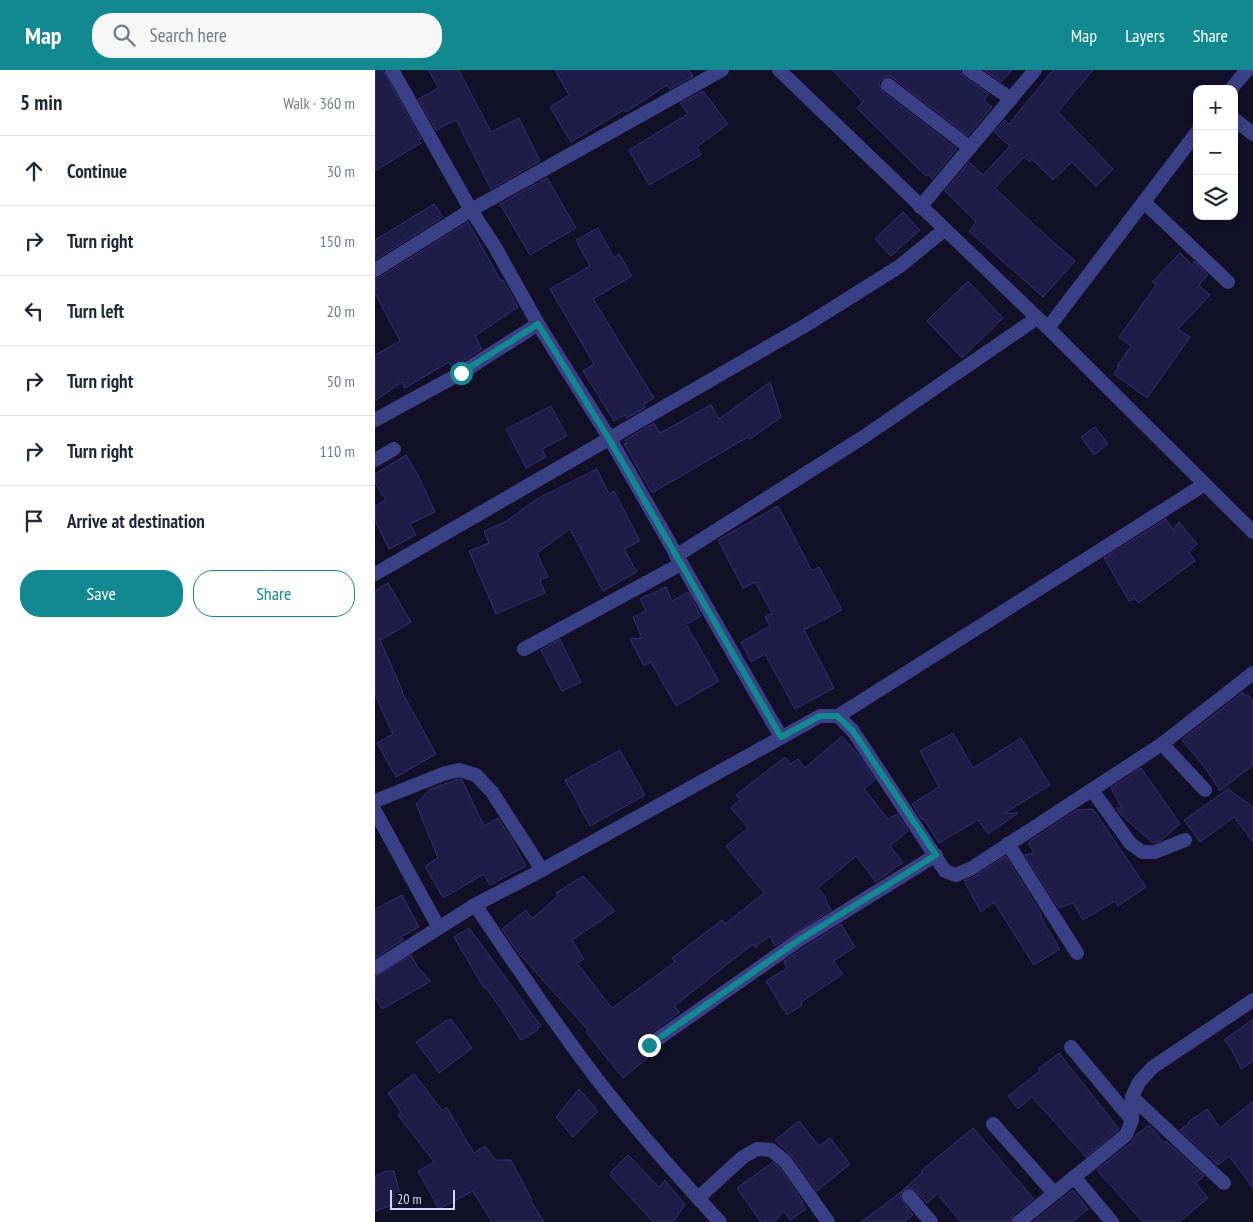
<!DOCTYPE html>
<html lang="en">
<head>
<meta charset="utf-8">
<style>
	:root { --surface:#fff; --page:#f6f6f7; --text:#1f2937; --muted:#747a83; --line:#e0e1e3; --accent:#128991 }
	body { margin:0; font-family:"PT Sans Narrow",sans-serif; background:var(--page); color:var(--text) }
	.controls { position:absolute; right:15px; top:15px; display:grid; overflow:hidden; border-radius:10px; box-shadow:0 2px 8px #0003 }
	.controls button { width:45px; height:45px; display:grid; place-items:center; padding:0; border:0; border-bottom:1px solid var(--line); background:var(--surface); color:var(--text); font:25px sans-serif }
	.scale { position:absolute; left:15px; bottom:12px; width:65px; box-sizing:border-box; padding-left:5px; border:2px solid #d7d6ff; border-top:0; font-size:14px; line-height:18px; white-space:nowrap; color:#d7d6ff; -webkit-text-stroke:4px #111027; paint-order:stroke }
	.stop { position:absolute; width:15px; height:15px; margin:-11px; border:4px solid #128991; border-radius:50%; background:#fff }
	.stop.end { background:#128991; border-color:#fff; box-shadow:0 1px 5px #0008 }
	.list { margin:0; padding:0; list-style:none }
	h2 { display:flex; justify-content:space-between; align-items:center; height:65px; margin:0; padding:0 20px; font-size:21px }
	h2 small { font-size:16px; font-weight:400; color:var(--muted) }
	.list li { display:grid; grid-template-columns:32px 1fr auto; gap:15px; align-items:center; box-sizing:border-box; height:70px; padding:0 20px; border-top:1px solid var(--line) }
	.list b { display:block; font-size:19px; white-space:nowrap }
	.list em { font-size:16px; font-style:normal; color:var(--muted) }
	.actions { display:flex; gap:10px; padding:15px 20px }
	.actions a { flex:1; padding:11px 0; border:1px solid var(--accent); border-radius:20px; text-align:center; font-size:18px; color:var(--accent) }
	.actions .main { background:var(--accent); color:#fff }
	.icon { flex:none; width:28px; height:28px; fill:none; stroke:currentColor; stroke-width:2; stroke-linecap:round; stroke-linejoin:round }
	.map { position:relative; flex:none; width:878px; height:1152px; overflow:hidden }
	header { display:flex; align-items:center; gap:30px; box-sizing:border-box; height:70px; padding:0 25px; background:var(--accent); color:#fff }
	header strong { font-size:24px }
	nav { display:flex; gap:28px; margin-inline-start:auto; font-size:18px }
	.search { width:350px; height:45px; background:var(--page); display:flex; align-items:center; gap:12px; box-sizing:border-box; padding:0 18px; border-radius:20px; color:var(--muted); font-size:19px }
	main { display:flex }
	aside { flex:1; background:var(--surface) }
	.map>svg:first-child { display:block }
	.building { fill:#201c48; stroke:#352e74 }
	.lines { fill:none; stroke-linecap:round; stroke-linejoin:round }
	.minor { stroke:#3b4086; stroke-width:14 }
	.tertiary { stroke:#3b4086; stroke-width:14 }
	.route { stroke:#128991; stroke-width:6 }
</style>
</head>
<body>
<header>
<strong>Map</strong>
<div class="search"><svg class="icon" aria-label="search" viewBox="0 0 24 24"><circle cx="10" cy="10" r="6"/><path d="M15 15l6 6"/></svg>Search here</div>
<nav><a>Map</a><a>Layers</a><a>Share</a></nav>
</header>
<main>
<aside>
<h2>5 min<small>Walk · 360 m</small></h2>
<ul class="list">
<li><svg class="icon" aria-label="ahead" viewBox="0 0 24 24"><path d="M12 20V5M6 11l6-6 6 6"/></svg><div><b>Continue</b></div><em>30 m</em></li>
<li><svg class="icon" aria-label="right" viewBox="0 0 24 24"><path d="M7 20v-9h11M14 6l5 5-5 5"/></svg><div><b>Turn right</b></div><em>150 m</em></li>
<li><svg class="icon" aria-label="left" viewBox="0 0 24 24"><path d="M17 20v-9H6M10 6l-5 5 5 5"/></svg><div><b>Turn left</b></div><em>20 m</em></li>
<li><svg class="icon" aria-label="right" viewBox="0 0 24 24"><path d="M7 20v-9h11M14 6l5 5-5 5"/></svg><div><b>Turn right</b></div><em>50 m</em></li>
<li><svg class="icon" aria-label="right" viewBox="0 0 24 24"><path d="M7 20v-9h11M14 6l5 5-5 5"/></svg><div><b>Turn right</b></div><em>110 m</em></li>
<li><svg class="icon" aria-label="arrive" viewBox="0 0 24 24"><path d="M6 21V4h12l-3 4 3 4H6"/></svg><div><b>Arrive at destination</b></div></li>
</ul>
<div class="actions"><a class="main">Save</a><a>Share</a></div>
</aside>
<div class="map">
<svg width="878" height="1152" viewBox="0 0 878 1152">
	<rect width="100%" height="100%" fill="#111027"/>
	<g class="building">
		<path d="M0,0H8L46,69L43,70L46,73L0,101Z"/>
		<path d="M53,0H84L116,62L144,48L165,91L116,119L81,50L61,60L43,29L64,18Z"/>
		<path d="M180,0H314L318,6L295,19L292,15L251,42L249,40L196,72L175,37L194,25Z"/>
		<path d="M457,0H585L589,7L614,24L609,30L617,37L593,66L518,8L514,6L506,9L504,14L508,22L582,79L557,109L553,104L551,106L482,38L488,32Z"/>
		<path d="M609,0H637L626,12Z"/>
		<path d="M678,0H718L683,42L738,99L721,116L697,92L678,110L657,89L655,92L649,87L620,118L658,154L700,191L668,227L594,161L601,152L570,121L594,92L608,105L635,76L619,62L630,50L634,54Z"/>
		<path d="M328,21L353,54L322,77L326,85L274,115L254,80L313,44L305,33Z"/>
		<path d="M172,108L201,158L155,185L125,134Z"/>
		<path d="M59,134L68,147L0,190V170Z"/>
		<path d="M528,142L545,160L516,186L500,169Z"/>
		<path d="M93,152L126,211L128,210L143,237L100,266L107,279L77,298L74,292L30,318L27,312L0,331V285L25,271L0,223V209L5,207Z"/>
		<path d="M223,158L239,188L244,184L257,206L218,229L279,328L269,334L270,338L252,348L250,345L239,351L208,301L219,294L175,219L215,196L201,170Z"/>
		<path d="M805,183L817,195L819,191L833,205L824,215L835,225L803,259L815,267L772,328L739,304L744,297L742,296L756,276L744,267L781,215L777,212Z"/>
		<path d="M593,211L628,248L587,288L552,251Z"/>
		<path d="M395,312L406,347L375,369L373,367L277,423L249,374L252,373L250,370L279,353L285,363L336,335L344,349Z"/>
		<path d="M176,336L192,366L167,379L171,387L151,398L131,359Z"/>
		<path d="M720,357L733,374L719,385L706,367Z"/>
		<path d="M31,385L43,405L60,442L35,454L41,465L14,479L0,450V436L11,430L0,413V404Z"/>
		<path d="M222,399L234,424L239,421L265,471L249,479L262,502L228,521L195,459L162,483L173,507L165,510L170,523L121,544L94,481L114,473L109,461L130,452L162,429Z"/>
		<path d="M403,436L437,501L444,497L467,540L429,560L459,618L420,639L390,584L376,592L366,572L395,556L390,547L397,543L380,512L368,518L343,470Z"/>
		<path d="M791,449L798,460L804,452L822,474L814,482L820,491L763,533L760,528L754,531L729,488Z"/>
		<path d="M13,513L36,552L6,570L4,568L28,622H27L61,684L21,707L2,673L18,664L0,625V521Z"/>
		<path d="M291,517L297,531L313,522L315,525L326,546L311,554L344,611L301,636L276,592L269,596L255,569L267,568L258,547L271,541L265,529Z"/>
		<path d="M185,569L206,612L187,621L166,580Z"/>
		<path d="M868,622L869,625H873L878,631V695L845,721L831,699L807,670Z"/>
		<path d="M578,663L598,698L646,668L675,715L630,743H643L613,764L603,750L564,773L548,748L547,750L537,734L564,717L545,681Z"/>
		<path d="M467,666L485,687L500,710L489,719L513,749L522,744L533,761L515,776L528,792L501,812L481,786L443,818L451,828L450,829L456,840L400,876L395,866L380,877L378,874L299,936L305,942L269,968L266,972L267,980L270,983L274,984L280,982L248,1008L211,962L213,960L144,884L127,859L151,840L157,849L183,826L181,823L208,806L240,841L197,870L209,889L202,893L237,938L300,892L297,888L347,850L350,854L389,823L351,776L373,758L356,738L365,730L361,725L410,687L416,694L423,689L430,698Z"/>
		<path d="M245,680L270,725L215,756L190,710Z"/>
		<path d="M766,698L805,754L785,771L778,773L746,745L741,738H747L736,718Z"/>
		<path d="M84,709L87,710L109,756L123,748L136,768L151,796L115,815L109,804L68,828L50,796L63,788L41,734L55,719Z"/>
		<path d="M853,719L878,737V772L859,747L825,772L809,750Z"/>
		<path d="M718,739L771,817L743,836L740,831L708,850L698,833L684,838L650,785L659,783L653,773L656,770L702,740Z"/>
		<path d="M629,787H631L667,845L665,846L685,879L659,895L619,832L606,842L589,811L602,805Z"/>
		<path d="M27,825L44,857L26,867L28,870L0,888V839Z"/>
		<path d="M466,854L480,877L458,891L468,904L426,932L427,935L412,945L391,911L412,898L409,891Z"/>
		<path d="M94,858L166,956L162,958L163,960L146,970L124,936L110,917L109,918L79,867Z"/>
		<path d="M36,885L44,899L56,911L9,938H6L0,926V907Z"/>
		<path d="M76,949L97,978L64,1003L41,972L72,950L73,951Z"/>
		<path d="M878,949V991L866,999L857,980L849,970Z"/>
		<path d="M684,983L744,1059L711,1087L657,1027L643,1039L633,1026L665,1001L663,999Z"/>
		<path d="M39,1004L67,1040L72,1038L99,1083L110,1076L121,1090H136L157,1130L156,1131L169,1152H117L98,1121L64,1139L43,1101L59,1092L23,1045L26,1042L13,1023Z"/>
		<path d="M204,1019L223,1041L198,1067L181,1047Z"/>
		<path d="M878,1031V1118L854,1086L843,1095L805,1060L814,1053L813,1052L832,1039L845,1058Z"/>
		<path d="M424,1051L444,1076L455,1068L475,1094L442,1121L417,1086L400,1070Z"/>
		<path d="M774,1055L789,1073L791,1071L829,1106L821,1113L833,1128L804,1152H768L722,1100L757,1072L760,1066Z"/>
		<path d="M598,1058L659,1129L638,1145L635,1152H586L562,1124L552,1133L540,1120L533,1117L526,1123V1128L538,1145L530,1152H486L526,1122L548,1102L546,1101Z"/>
		<path d="M253,1085L284,1117L290,1110L310,1135L298,1152H278L234,1104Z"/>
		<path d="M398,1092L404,1097L428,1132L427,1133L431,1139L415,1150L409,1141L399,1152H386L362,1118Z"/>
		<path d="M11,1101H19L27,1132L0,1141V1106Z"/>
		<path d="M698,1120L713,1139L697,1152H658Z"/>
	</g>
	<g class="lines">
		<g class="minor">
			<path d="M17,0L96,140L120,177L163,254L235,369L406,667"/>
			<path d="M594,0L636,29"/>
			<path d="M513,15L595,78"/>
			<path d="M856,19L872,0"/>
			<path d="M859,49L878,64"/>
			<path d="M769,132L853,212"/>
			<path d="M545,137L660,0"/>
			<path d="M0,200L96,140L347,0"/>
			<path d="M673,258L822,62"/>
			<path d="M0,350L86,303L163,254"/>
			<path d="M0,390L19,379"/>
			<path d="M301,486L490,366L662,248"/>
			<path d="M0,504L431,255L525,196L569,160"/>
			<path d="M149,579L306,494"/>
			<path d="M463,646L830,414"/>
			<path d="M787,674L830,720"/>
			<path d="M717,720L755,773L767,782H780L810,770"/>
			<path d="M0,731L68,704L84,700L101,705L117,722L167,800"/>
			<path d="M0,741L64,858"/>
			<path d="M633,774L702,883"/>
			<path d="M100,835C143,898 185,962 232,1022C268,1067 306,1110 345,1152"/>
			<path d="M0,898L100,835L167,800L445,646H463L478,661L570,801L581,805L597,798L787,674L878,603"/>
			<path d="M274,975L424,870L561,785"/>
			<path d="M696,977L757,1050"/>
			<path d="M757,1027L849,1113"/>
			<path d="M618,1054L679,1123"/>
			<path d="M699,1107L737,1152"/>
			<path d="M534,1126L556,1152"/>
			<path d="M323,1128L368,1087L382,1079L396,1080L410,1091L453,1152"/>
			<path d="M644,1152L751,1065L757,1050V1027L764,1012L778,997L878,930"/>
		</g>
		<path class="tertiary" d="M404,0L673,258L878,462"/>
	</g>
	<g class="lines">
		<path class="route" d="M86,303L163,254L234,369L406,667L445,646H462L478,661L561,785L424,870L274,975"/>
	</g>
</svg>
<div class="controls">
<button>+</button>
<button>−</button>
<button><svg class="icon" aria-label="layers" viewBox="0 0 24 24"><path d="M12 4l9 5-9 5-9-5zM3 14l9 5 9-5"/></svg></button>
</div>
<div class="scale">20 m</div>
<div class="stop" style="left:86px;top:303px"></div>
<div class="stop end" style="left:274px;top:975px"></div>
</div>
</main>
</body>
</html>
